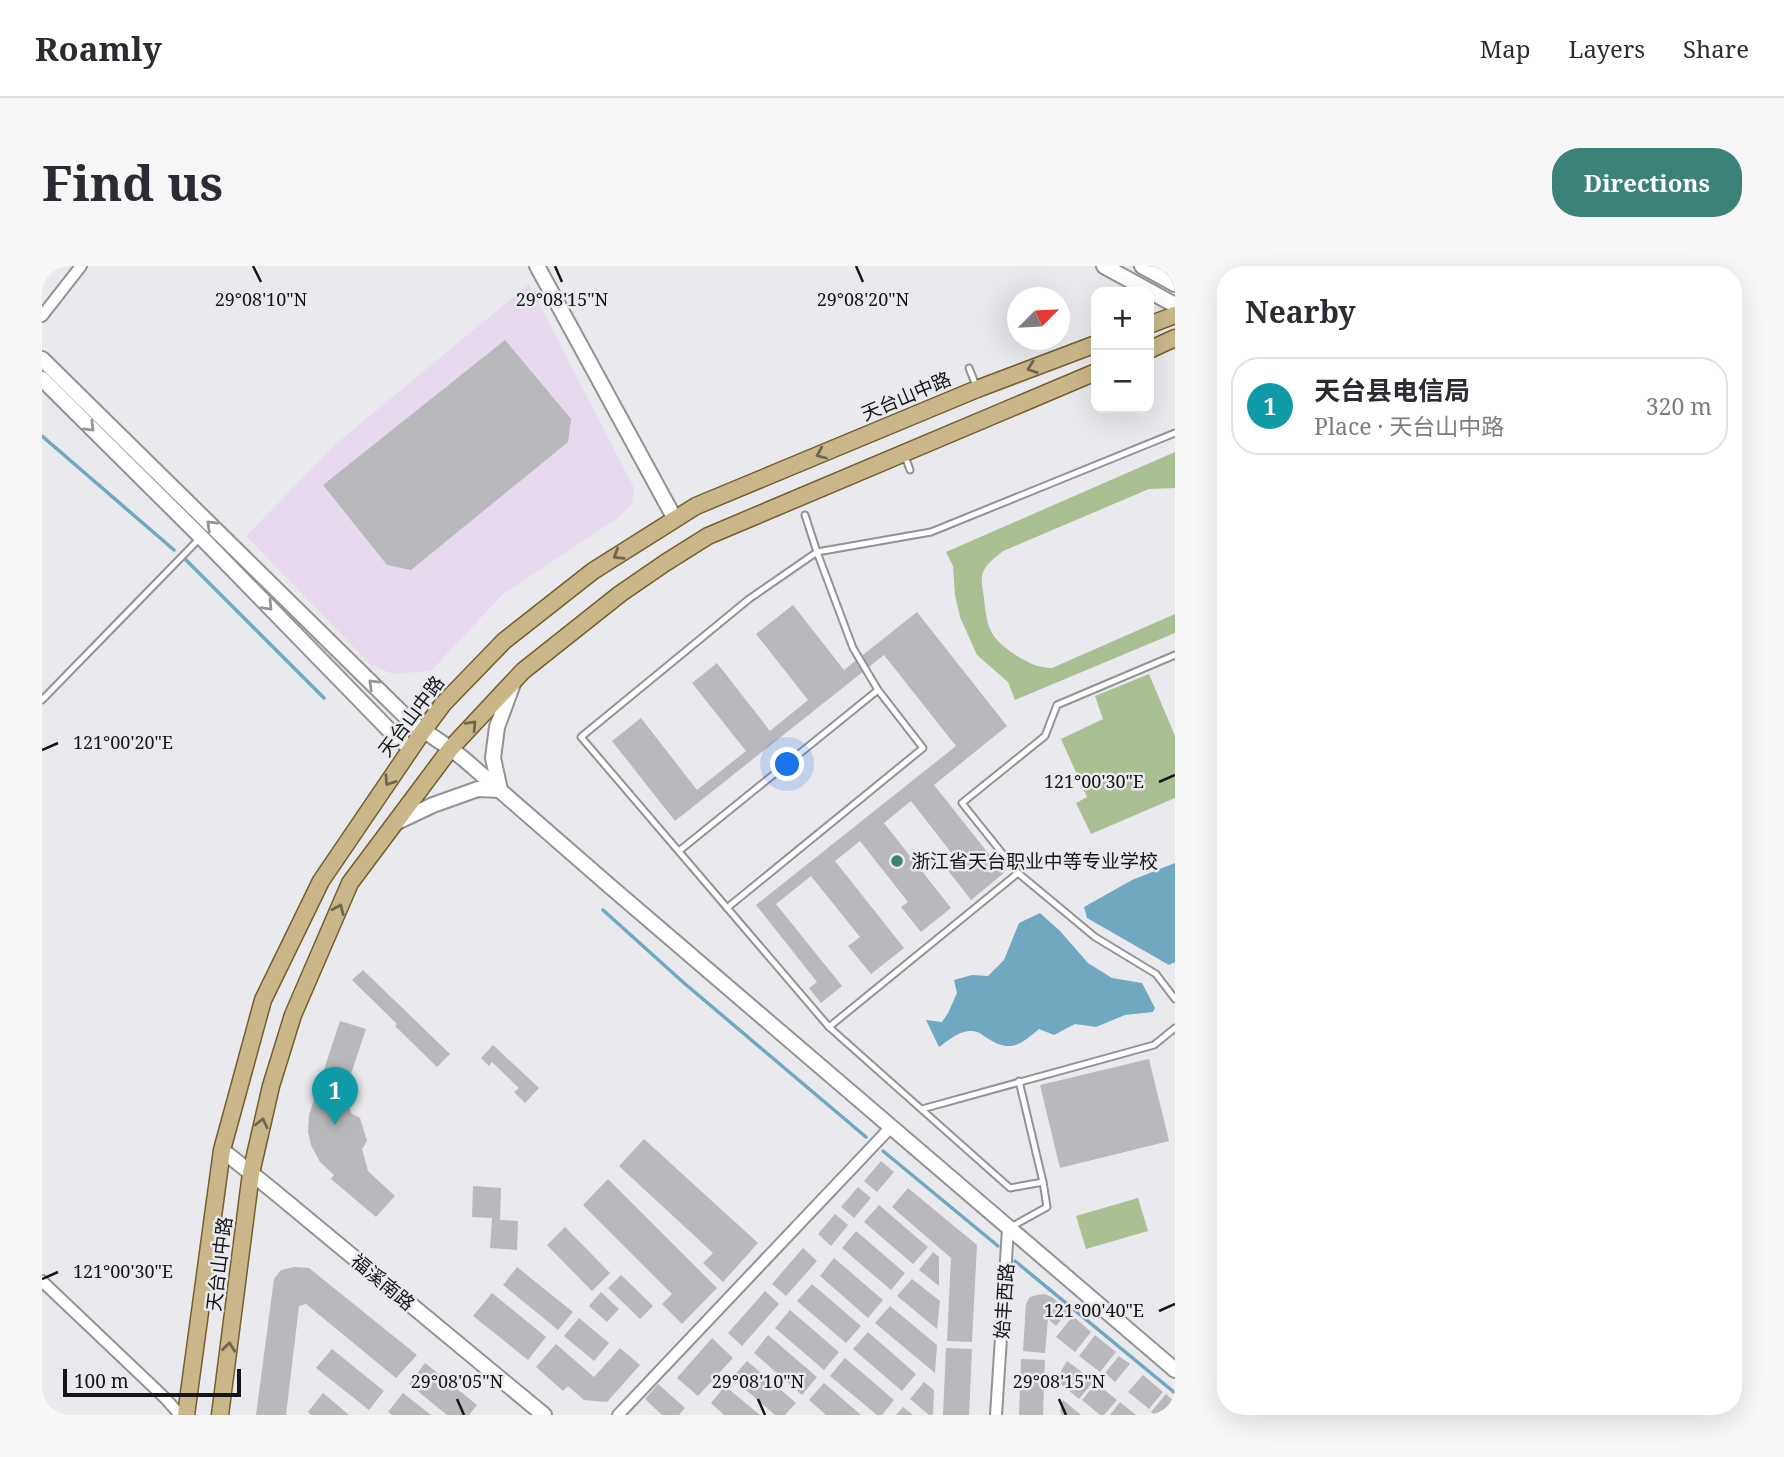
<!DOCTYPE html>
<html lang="en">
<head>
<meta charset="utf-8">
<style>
	:root { --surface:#fff; --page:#f7f7f7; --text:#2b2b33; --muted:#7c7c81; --line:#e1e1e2; --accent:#3c8278 }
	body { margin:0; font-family:"Noto Serif","Noto Sans SC",serif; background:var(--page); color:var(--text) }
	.controls { position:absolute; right:21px; top:21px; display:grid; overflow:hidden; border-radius:14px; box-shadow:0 7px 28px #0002 }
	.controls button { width:63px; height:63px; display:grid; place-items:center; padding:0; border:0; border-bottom:2px solid var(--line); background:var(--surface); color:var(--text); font:35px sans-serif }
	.compass { position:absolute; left:965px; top:21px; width:63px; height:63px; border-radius:50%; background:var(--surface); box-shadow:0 7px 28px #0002; rotate:66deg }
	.scale { position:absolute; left:21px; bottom:18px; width:178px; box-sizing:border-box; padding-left:7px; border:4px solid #161617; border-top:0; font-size:19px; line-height:24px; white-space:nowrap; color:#161617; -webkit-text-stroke:5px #eae9ed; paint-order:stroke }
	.you { position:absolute; left:746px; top:499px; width:24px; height:24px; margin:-18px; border:5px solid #fff; border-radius:50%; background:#1a73e8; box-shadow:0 0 0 10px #1a73e833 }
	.badge { display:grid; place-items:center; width:46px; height:46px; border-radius:50%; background:var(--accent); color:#fff; font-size:23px; font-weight:700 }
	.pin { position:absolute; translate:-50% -58px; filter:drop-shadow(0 2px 4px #0008) }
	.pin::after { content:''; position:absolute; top:37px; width:24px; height:21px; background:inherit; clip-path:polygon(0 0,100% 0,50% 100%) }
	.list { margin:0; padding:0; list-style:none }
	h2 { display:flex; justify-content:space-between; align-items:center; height:91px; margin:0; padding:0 28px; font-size:30px }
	h2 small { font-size:23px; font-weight:400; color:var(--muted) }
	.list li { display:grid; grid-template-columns:46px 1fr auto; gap:21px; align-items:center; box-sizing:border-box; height:98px; margin:0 14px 14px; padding:0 14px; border:2px solid var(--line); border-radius:28px }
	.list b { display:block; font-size:26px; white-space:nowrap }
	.list p { margin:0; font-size:23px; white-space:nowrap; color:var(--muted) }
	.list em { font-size:23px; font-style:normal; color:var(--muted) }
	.map { position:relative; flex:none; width:1133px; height:1149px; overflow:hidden; border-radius:28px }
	header { display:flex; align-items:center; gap:42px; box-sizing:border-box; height:98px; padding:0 35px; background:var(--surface); border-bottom:2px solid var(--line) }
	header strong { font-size:33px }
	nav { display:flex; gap:38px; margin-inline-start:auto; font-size:24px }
	.intro { display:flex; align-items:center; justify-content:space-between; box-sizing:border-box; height:168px; padding:0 42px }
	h1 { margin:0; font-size:49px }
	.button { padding:18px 32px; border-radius:28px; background:var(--accent); color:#fff; font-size:24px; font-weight:700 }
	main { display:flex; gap:42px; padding:0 42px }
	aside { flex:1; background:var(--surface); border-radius:28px; box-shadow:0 7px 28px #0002 }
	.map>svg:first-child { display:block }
	.commercial { fill:#e7daee }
	.green { fill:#aac093 }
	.water { fill:#70a8c1 }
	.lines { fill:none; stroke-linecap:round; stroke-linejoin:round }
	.stream { stroke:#70a8c1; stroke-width:3.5 }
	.building { fill:#b9b8bc }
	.lane-casing { stroke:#939295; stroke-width:9 }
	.street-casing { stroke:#939295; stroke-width:14 }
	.secondary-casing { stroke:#939295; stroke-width:18 }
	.primary-casing { stroke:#745f2e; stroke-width:19 }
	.lane { stroke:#fff; stroke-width:5 }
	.street { stroke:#fff; stroke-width:10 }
	.secondary { stroke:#fff; stroke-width:14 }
	.primary { stroke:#cab789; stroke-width:16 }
	.oneway { stroke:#706650 }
	.oneway2 { stroke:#969697 }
	.ticks { fill:none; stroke:#161617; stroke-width:2.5 }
	.poi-dot { fill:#3c8278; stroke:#eae9ed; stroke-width:2.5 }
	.labels { text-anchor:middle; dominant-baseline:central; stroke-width:5; stroke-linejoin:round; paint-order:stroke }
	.street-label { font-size:19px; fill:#161617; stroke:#eae9ed }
	.poi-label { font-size:19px; fill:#161617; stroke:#eae9ed; text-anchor:start }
	.ticks-label { font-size:18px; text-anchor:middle; fill:#161617; stroke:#eae9ed; stroke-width:5; stroke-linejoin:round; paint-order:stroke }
</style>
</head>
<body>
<header>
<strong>Roamly</strong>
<nav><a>Map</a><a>Layers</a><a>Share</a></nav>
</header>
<div class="intro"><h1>Find us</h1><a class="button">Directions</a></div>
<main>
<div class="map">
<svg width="1133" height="1149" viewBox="0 0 1133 1149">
	<rect width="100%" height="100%" fill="#eae9ed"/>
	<path class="commercial" d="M487,18L592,222L590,238L577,251L460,329L389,405L351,408L329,399L204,270L295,177Z"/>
	<g class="green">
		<path d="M1133,186V222L1107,223L961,285C953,292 942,299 940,310C939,317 941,325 942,332C945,363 948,372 975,390C987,397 996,402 1010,402L1133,348V367L973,434L966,416L935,389L918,351L913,329L911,300L904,286Z"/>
		<path d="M1107,408L1133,470V532L1049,568L1034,537L1045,531L1019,473L1061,453L1053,430Z"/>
		<path d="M1096,932L1106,965L1044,983L1034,950Z"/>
	</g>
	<g class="water">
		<path d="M1133,597V696L1127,699L1045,652L1042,641L1090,614Z"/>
		<path d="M998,647L1018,665L1046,697L1070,712L1100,717L1113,742L1111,746L1083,749L1054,761L1033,758L1012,769L997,763C976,781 967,787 942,770C937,766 934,765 927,765C915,766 906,775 897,781L884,754L900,756L906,747L915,727L912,714L930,709L946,710L962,694L977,657Z"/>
	</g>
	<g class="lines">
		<g class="stream">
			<path d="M0,170L132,284"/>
			<path d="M143,293L282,432"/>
			<path d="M561,644L642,717L824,871"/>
			<path d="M841,885L956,980"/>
			<path d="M973,995L1133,1127"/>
		</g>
	</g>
	<g class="building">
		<path d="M463,74L529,153L526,176L369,304L345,299L281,219Z"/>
		<path d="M751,339L802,404L875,346L965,460L892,519L962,607L929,634L904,602L915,594L869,535L842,557L909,642L879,666L859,641L866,636L818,575L793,595L862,682L829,708L806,680L818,671L769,610L734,638L800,720L779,737L767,722L775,716L714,639L914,480L842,389L633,555L570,475L599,452L655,524L704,485L650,417L675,397L728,465L766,434L714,368Z"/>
		<path d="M321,704L408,788L395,801L353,760L355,758L310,714Z"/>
		<path d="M298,755L324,763L303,826L309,847L318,852L325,875L320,883L326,905L353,930L334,951L289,913L292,909L278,896L269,879L266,866L267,849Z"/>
		<path d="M451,779L497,822L483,837L472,826L477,822L450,796L447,800L439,792Z"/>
		<path d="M1107,793L1127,875L1018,902L998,819Z"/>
		<path d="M602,873L716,977L681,1016L661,997L671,987L577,900Z"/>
		<path d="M839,895L852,906L835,926L822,915Z"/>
		<path d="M566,913L675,1022L640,1058L620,1038L630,1028L541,939Z"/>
		<path d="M431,920L459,922L458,954L476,955L475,984L448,982L450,952L430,951Z"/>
		<path d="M816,921L829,932L812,952L799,941Z"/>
		<path d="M866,922L935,979L930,1076L905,1075L909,992L850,941Z"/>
		<path d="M837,939L886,981L871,998L822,956Z"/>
		<path d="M793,948L806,959L789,980L776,968Z"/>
		<path d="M523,961L568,1007L550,1025L505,979Z"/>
		<path d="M814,965L863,1007L849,1024L800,982Z"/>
		<path d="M761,982L775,995L744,1030L730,1018Z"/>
		<path d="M891,986L897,991V1020L877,1004Z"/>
		<path d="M792,992L841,1034L826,1052L778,1010Z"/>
		<path d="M252,1001L267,1002L375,1089L354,1112L264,1038L257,1040L244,1149H214L232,1013L239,1004Z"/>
		<path d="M475,1001L531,1046L516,1064L461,1019Z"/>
		<path d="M579,1009L611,1040L598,1053L566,1022Z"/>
		<path d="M870,1013L898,1035L895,1063L855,1030Z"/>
		<path d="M770,1018L819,1060L804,1077L755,1035Z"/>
		<path d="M723,1025L737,1038L700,1080L686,1067Z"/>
		<path d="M559,1026L577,1043L565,1056L547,1040Z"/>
		<path d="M450,1027L504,1071L486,1094L431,1050Z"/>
		<path d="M1003,1028L1010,1031L1026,1045L1014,1060L1006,1053L1003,1087L981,1085L984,1038L988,1031L995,1029Z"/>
		<path d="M848,1040L895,1079L893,1107L833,1057Z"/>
		<path d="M748,1044L797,1086L782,1104L733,1062Z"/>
		<path d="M1031,1050L1049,1066L1033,1086L1014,1071Z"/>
		<path d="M537,1052L567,1077L552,1095L522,1070Z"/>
		<path d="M826,1066L874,1108L860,1125L811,1083Z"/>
		<path d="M726,1069L775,1111L760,1129L712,1087Z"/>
		<path d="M1053,1069L1074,1086L1058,1106L1037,1090Z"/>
		<path d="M670,1072L691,1092L656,1130L635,1112Z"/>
		<path d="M514,1078L552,1111L578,1082L598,1099L565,1136L542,1134L526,1120L521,1125L494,1101Z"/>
		<path d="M904,1082L930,1083L927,1149H901Z"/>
		<path d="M290,1083L342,1125L327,1144L274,1102Z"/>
		<path d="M1077,1090L1088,1098L1073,1116L1063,1107Z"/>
		<path d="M803,1092L852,1134L840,1149H835L788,1110Z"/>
		<path d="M979,1093L1003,1094L1001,1149H977Z"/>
		<path d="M705,1095L754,1137L743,1149H733L690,1112Z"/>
		<path d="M1025,1095L1052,1115L1037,1133L1019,1118V1105Z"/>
		<path d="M383,1097L435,1139L427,1149H405L367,1118Z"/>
		<path d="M1101,1109L1121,1126L1107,1143L1086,1126Z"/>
		<path d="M882,1116L892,1124L891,1149H887L868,1133Z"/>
		<path d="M782,1117L819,1149H784L767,1134Z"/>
		<path d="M1054,1117L1075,1134L1062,1149H1058L1040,1134Z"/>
		<path d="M616,1118L643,1142L637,1149H620L603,1133Z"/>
		<path d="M683,1120L718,1149H682L669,1137Z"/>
		<path d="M281,1127L307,1149H269L266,1146Z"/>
		<path d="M361,1127L389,1149H350L346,1146Z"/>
		<path d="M1124,1128L1133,1136V1149H1114L1109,1146Z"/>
		<path d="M1021,1134L1039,1149H1020L1018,1145Z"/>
		<path d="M1078,1136L1094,1149H1068Z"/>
		<path d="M861,1141L871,1149H854Z"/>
	</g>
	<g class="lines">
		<g class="lane-casing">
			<g id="lane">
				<path d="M927,102L935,122"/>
				<path d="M863,190L868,204"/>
				<path d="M763,249L775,286L889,266L1133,167"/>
				<path d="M836,424L811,382L775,286L707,333L539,471L787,761L968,922L1001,916"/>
				<path d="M0,434L159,271"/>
				<path d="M637,585L836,424L881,482L685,642"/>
				<path d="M976,607L1053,671L1114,708L1133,733"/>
				<path d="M787,761L976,607L920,537L1003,470L1015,439L1133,389"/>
				<path d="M880,843L1112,779L1133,762"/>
				<path d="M969,961L1005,941L1001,916L977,815"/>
			</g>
		</g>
		<g class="street-casing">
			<g id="street">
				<path d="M0,50L39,0"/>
				<path d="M0,1015L124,1133L138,1149"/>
				<path d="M576,1149L849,861"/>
				<path d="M954,1149L966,963"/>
			</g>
		</g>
		<g class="secondary-casing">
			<g id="secondary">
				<path d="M495,0L633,253"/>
				<path d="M1062,0L1133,39"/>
				<path d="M1100,0L1133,18"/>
				<path d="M0,93L364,451C383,467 404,478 423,494L570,622L1133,1104"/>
				<path d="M0,113L159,271L350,467L369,483"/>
				<path d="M353,557L391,539L436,523L458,524L451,492L455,461L472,415"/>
				<path d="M180,884L229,923L502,1149"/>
			</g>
		</g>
		<g class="primary-casing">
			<g id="primary">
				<path d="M1107,59L1133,49"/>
				<path d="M1107,84L1133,72"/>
				<path d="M144,1149L180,884L221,734L279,615L381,465L401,438L462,375L551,305L654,240L935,123L1054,78"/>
				<path d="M178,1149L209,907L229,820L251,749L308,617L409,482L481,405L578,328L623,297L666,270L1054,106"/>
			</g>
		</g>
		<use href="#lane" class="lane"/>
		<use href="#street" class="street"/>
		<use href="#secondary" class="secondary"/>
		<use href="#primary" class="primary"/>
	</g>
	<defs><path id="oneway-chevron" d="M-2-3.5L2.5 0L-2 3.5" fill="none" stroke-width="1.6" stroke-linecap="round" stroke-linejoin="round" transform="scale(1.75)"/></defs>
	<g class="oneway">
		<use href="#oneway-chevron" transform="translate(990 102) rotate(160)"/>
		<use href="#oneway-chevron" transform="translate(779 188) rotate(157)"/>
		<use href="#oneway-chevron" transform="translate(576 289) rotate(148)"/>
		<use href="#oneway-chevron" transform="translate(430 459) rotate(-47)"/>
		<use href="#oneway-chevron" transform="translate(347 515) rotate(124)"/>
		<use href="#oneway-chevron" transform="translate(297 643) rotate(-67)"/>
		<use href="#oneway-chevron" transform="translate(220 857) rotate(-77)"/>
		<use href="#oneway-chevron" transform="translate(187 1081) rotate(-83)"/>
	</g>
	<g class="oneway2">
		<use href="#oneway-chevron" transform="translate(48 161) rotate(45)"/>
		<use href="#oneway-chevron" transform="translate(169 259) rotate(-136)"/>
		<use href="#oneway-chevron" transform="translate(226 340) rotate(46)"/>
		<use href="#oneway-chevron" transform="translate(331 418) rotate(-136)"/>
	</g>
	<path class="ticks" d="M211,0L219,16M513,0L520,16M814,0L821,16M0,484L16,477M1117,516L1133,509M0,1013L16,1006M1117,1045L1133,1038M415,1133L422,1149M716,1133L723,1149M1017,1133L1024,1149"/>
	<circle class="poi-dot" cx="855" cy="595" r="7"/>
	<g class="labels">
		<g class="street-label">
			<text transform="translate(864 130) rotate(-23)">天台山中路</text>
			<text transform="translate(369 450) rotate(-53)">天台山中路</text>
			<text transform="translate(177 998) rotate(-83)">天台山中路</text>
			<text transform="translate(341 1016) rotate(40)">福溪南路</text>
			<text transform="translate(962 1035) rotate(-86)">始丰西路</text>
		</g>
		<g class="poi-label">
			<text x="869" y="595">浙江省天台职业中等专业学校</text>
		</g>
	</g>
	<g class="ticks-label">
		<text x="219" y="40">29°08'10"N</text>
		<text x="520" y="40">29°08'15"N</text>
		<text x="821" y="40">29°08'20"N</text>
		<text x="81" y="483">121°00'20"E</text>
		<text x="1052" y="522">121°00'30"E</text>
		<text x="81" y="1012">121°00'30"E</text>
		<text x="1052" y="1051">121°00'40"E</text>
		<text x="415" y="1122">29°08'05"N</text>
		<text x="716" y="1122">29°08'10"N</text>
		<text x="1017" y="1122">29°08'15"N</text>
	</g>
</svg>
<div class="controls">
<button>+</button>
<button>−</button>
</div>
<svg class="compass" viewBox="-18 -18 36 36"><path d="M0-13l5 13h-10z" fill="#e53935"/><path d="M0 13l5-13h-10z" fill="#7c7c81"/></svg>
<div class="scale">100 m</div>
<div class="you"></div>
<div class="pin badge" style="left:293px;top:859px;background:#0f9aa8">1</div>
</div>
<aside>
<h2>Nearby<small></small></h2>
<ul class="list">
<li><span class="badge" style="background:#0f9aa8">1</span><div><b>天台县电信局</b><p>Place · 天台山中路</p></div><em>320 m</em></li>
</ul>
</aside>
</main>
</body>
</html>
